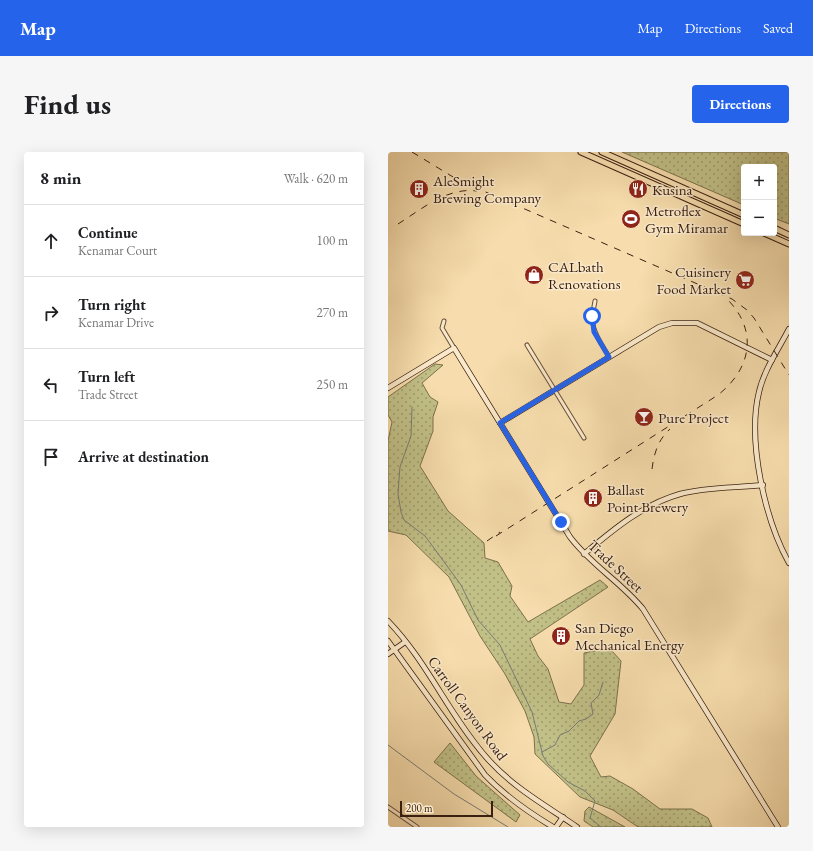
<!DOCTYPE html>
<html lang="en">
<head>
<meta charset="utf-8">
<style>
	:root { --surface:#fff; --page:#f6f6f6; --text:#202124; --muted:#757577; --line:#e0e0e0; --accent:#2563eb }
	body { margin:0; font-family:"EB Garamond",serif; background:var(--page); color:var(--text) }
	.controls { position:absolute; right:12px; top:12px; display:grid; overflow:hidden; border-radius:4px; box-shadow:0 4px 16px #0002 }
	.controls button { width:36px; height:36px; display:grid; place-items:center; padding:0; border:0; border-bottom:1px solid var(--line); background:var(--surface); color:var(--text); font:20px sans-serif }
	.scale { position:absolute; left:12px; bottom:10px; width:93px; box-sizing:border-box; padding-left:4px; border:2px solid #392012; border-top:0; font-size:11px; line-height:14px; white-space:nowrap; color:#392012; -webkit-text-stroke:3px #fae9ca; paint-order:stroke }
	.stop { position:absolute; width:12px; height:12px; margin:-9px; border:3px solid #2563eb; border-radius:50%; background:#fff }
	.stop.end { background:#2563eb; border-color:#fff; box-shadow:0 1px 4px #0008 }
	.list { margin:0; padding:0; list-style:none }
	h2 { display:flex; justify-content:space-between; align-items:center; height:52px; margin:0; padding:0 16px; font-size:17px }
	h2 small { font-size:13px; font-weight:400; color:var(--muted) }
	.list li { display:grid; grid-template-columns:26px 1fr auto; gap:12px; align-items:center; box-sizing:border-box; height:72px; padding:0 16px; border-top:1px solid var(--line) }
	.list b { display:block; font-size:15px; white-space:nowrap }
	.list p { margin:0; font-size:13px; white-space:nowrap; color:var(--muted) }
	.list em { font-size:13px; font-style:normal; color:var(--muted) }
	.icon { flex:none; width:22px; height:22px; fill:none; stroke:currentColor; stroke-width:2; stroke-linecap:round; stroke-linejoin:round }
	.map { position:relative; flex:none; width:401px; height:675px; overflow:hidden; border-radius:4px }
	header { display:flex; align-items:center; gap:24px; box-sizing:border-box; height:56px; padding:0 20px; background:var(--accent); color:#fff }
	header strong { font-size:19px }
	nav { display:flex; gap:22px; margin-inline-start:auto; font-size:14px }
	.intro { display:flex; align-items:center; justify-content:space-between; box-sizing:border-box; height:96px; padding:0 24px }
	h1 { margin:0; font-size:28px }
	.button { padding:10px 18px; border-radius:4px; background:var(--accent); color:#fff; font-size:14px; font-weight:700 }
	main { display:flex; gap:24px; padding:0 24px }
	aside { flex:1; background:var(--surface); border-radius:4px; box-shadow:0 4px 16px #0002 }
	.map>svg:first-child { display:block }
	.grass { fill:url(#grass-dots); stroke:#7d704c }
	.lines { fill:none; stroke-linecap:round; stroke-linejoin:round }
	.stream { stroke:#797b75; stroke-width:1 }
	.street-casing { stroke:#684f39; stroke-width:5 }
	.secondary-casing { stroke:#392012; stroke-width:6 }
	.primary-casing { stroke:#392012; stroke-width:7 }
	.street { stroke:#fae9ca; stroke-width:3 }
	.secondary { stroke:#fae9ca; stroke-width:4.5 }
	.primary { stroke:#f7ddad; stroke-width:5 }
	.rail { stroke:#392012; stroke-width:1; stroke-dasharray:7 7; stroke-linecap:butt }
	.route { stroke:#2563eb; stroke-width:5 }
	.labels { text-anchor:middle; dominant-baseline:central; stroke-width:3; stroke-linejoin:round; paint-order:stroke }
	.poi-label { font-size:15px; fill:#392012; stroke:#fae9ca; text-anchor:start }
	.street-label { font-size:15px; fill:#392012; stroke:#fae9ca }
</style>
</head>
<body>
<header>
<strong>Map</strong>
<nav><a>Map</a><a>Directions</a><a>Saved</a></nav>
</header>
<div class="intro"><h1>Find us</h1><a class="button">Directions</a></div>
<main>
<aside>
<h2>8 min<small>Walk · 620 m</small></h2>
<ul class="list">
<li><svg class="icon" aria-label="ahead" viewBox="0 0 24 24"><path d="M12 20V5M6 11l6-6 6 6"/></svg><div><b>Continue</b><p>Kenamar Court</p></div><em>100 m</em></li>
<li><svg class="icon" aria-label="right" viewBox="0 0 24 24"><path d="M7 20v-9h11M14 6l5 5-5 5"/></svg><div><b>Turn right</b><p>Kenamar Drive</p></div><em>270 m</em></li>
<li><svg class="icon" aria-label="left" viewBox="0 0 24 24"><path d="M17 20v-9H6M10 6l-5 5 5 5"/></svg><div><b>Turn left</b><p>Trade Street</p></div><em>250 m</em></li>
<li><svg class="icon" aria-label="arrive" viewBox="0 0 24 24"><path d="M6 21V4h12l-3 4 3 4H6"/></svg><div><b>Arrive at destination</b></div></li>
</ul>
</aside>
<div class="map">
<svg width="401" height="675" viewBox="0 0 401 675">
	<defs>
		<pattern id="grass-dots" width="8" height="8" patternUnits="userSpaceOnUse"><rect width="8" height="8" fill="#c1c087"/><path d="M2 2h.1M6 6h.1" fill="none" stroke="#9e9c6d" stroke-width="1.8" stroke-linecap="round"/></pattern>
	</defs>
	<rect width="100%" height="100%" fill="#f7ddad"/>
	<filter id="stains"><feTurbulence type="fractalNoise" baseFrequency=".005" numOctaves="4"/><feColorMatrix values="0 0 0 0 .2 0 0 0 0 .09 0 0 0 0 .02 0 0 0 .5 -.17"/></filter>
	<radialGradient id="worn" r=".72"><stop offset=".6" stop-color="#630" stop-opacity="0"/><stop offset="1" stop-color="#630" stop-opacity=".3"/></radialGradient>
	<g class="grass">
		<path d="M234,0H401V72L386,66V15H356V53Z"/>
		<path d="M47,212L55,213L34,231L42,245L50,250L45,265V279L32,314L60,359L96,391L97,406L110,410L124,434L122,444L140,470L212,428L220,435L142,487L150,504L160,517L171,550L183,552L196,533V501L211,498L224,499L233,509L227,562L202,604L213,625L222,624L245,637L272,657H304L320,666L324,675H250L225,658L192,645L147,602L146,585L137,559L117,522L92,484L61,425L18,383L0,379V289L4,270L0,263V245Z"/>
		<path d="M62,591L88,624L132,663L128,670L46,610Z"/>
		<path d="M201,655L237,675H205L196,669L197,659Z"/>
	</g>
	<g class="lines">
		<g class="stream">
			<path d="M24,255L23,284L12,315L11,327L10,342L13,360L16,368L37,384L43,392L73,433L90,468L112,493L144,560L155,604L160,612L180,630L197,639L207,649L202,666L213,675"/>
			<path d="M0,593L66,642L120,675"/>
			<path d="M154,600L167,593L172,583L181,579L191,569L198,567L205,562L203,551L211,543L215,530"/>
		</g>
		<g class="street-casing">
			<g id="street">
				<path d="M207,149C201,177 207,181 221,205"/>
				<path d="M56,169L54,176L66,196"/>
				<path d="M139,193L196,286"/>
				<path d="M0,655L29,675"/>
			</g>
		</g>
		<g class="secondary-casing">
			<g id="secondary">
				<path d="M401,177C390,198 376,218 371,240C359,289 377,368 401,411"/>
				<path d="M0,236L66,196L182,385C203,413 233,430 255,457L390,675"/>
				<path d="M112,271L271,175L284,171H309L384,208"/>
				<path d="M196,402C226,377 254,353 292,342C318,335 348,336 375,333"/>
				<path d="M0,469C39,509 61,563 98,605C124,635 157,653 189,675"/>
				<path d="M0,489L97,623C117,644 140,660 165,675"/>
				<path d="M0,502L17,490"/>
				<path d="M168,675L175,665"/>
			</g>
		</g>
		<g class="primary-casing">
			<g id="primary">
				<path d="M193,0L356,72"/>
				<path d="M214,0L356,63"/>
				<path d="M386,76L401,83"/>
				<path d="M376,81L401,92"/>
			</g>
		</g>
		<use href="#street" class="street"/>
		<use href="#secondary" class="secondary"/>
		<use href="#primary" class="primary"/>
		<g class="rail">
			<path d="M24,0L70,28L344,147L359,158L366,166L401,223"/>
			<path d="M10,72C34,57 59,35 89,39"/>
			<path d="M264,317C266,301 270,288 282,277"/>
			<path d="M108,384L330,243C363,217 370,180 341,149"/>
			<path d="M99,389L112,380"/>
		</g>
	</g>
	<g class="lines">
		<path class="route" d="M173,370L112,271L221,205L206,180L204,164"/>
	</g>
	<defs>
		<g id="building-disc" transform="scale(1)"><circle r="9.5" fill="#8f2418" stroke="#fae9ca"/><path d="M-4-6H4V6H1V3H-1V6H-4ZM-2.5-4.3h1.7v1.8h-1.7ZM.8-4.3h1.7v1.8H.8ZM-2.5-1h1.7V.8h-1.7ZM.8-1h1.7V.8H.8Z" fill="#fff"/></g>
		<g id="restaurant-disc" transform="scale(1)"><circle r="9.5" fill="#8f2418" stroke="#fae9ca"/><path d="M-5-6h1v4h1v-4h1v4h1v-4h1v5L-1.5 .5V6h-2V.5L-5-1ZM5-6V6H3V1.5H1.5Q1.5-4 5-6Z" fill="#fff"/></g>
		<g id="stadium-disc" transform="scale(1)"><circle r="9.5" fill="#8f2418" stroke="#fae9ca"/><path d="M0-5a6.5 5 0 1 0 0 10a6.5 5 0 1 0 0-10ZM-3.5-1.8h7v3.6h-7Z" fill="#fff"/></g>
		<g id="shop-disc" transform="scale(1)"><circle r="9.5" fill="#8f2418" stroke="#fae9ca"/><path d="M-5-2.5h2.3a2.7 3.5 0 0 1 5.4 0H5L5.5 6h-11ZM-1.5-2.5h3a1.5 2.3 0 0 0-3 0Z" fill="#fff"/></g>
		<g id="supermarket-disc" transform="scale(1)"><circle r="9.5" fill="#8f2418" stroke="#fae9ca"/><path d="M-6-5.5h2.5l.6 2H6L4.5 2H-2.5L-4.4-4H-6ZM-1.5 3.2a1.3 1.3 0 1 0 .1 0ZM3 3.2a1.3 1.3 0 1 0 .1 0Z" fill="#fff"/></g>
		<g id="bar-disc" transform="scale(1)"><circle r="9.5" fill="#8f2418" stroke="#fae9ca"/><path d="M-6-5H6L.8 .8V4.5H3.5V6h-7V4.5H-.8V.8Z" fill="#fff"/></g>
	</defs>
	<g fill-rule="evenodd">
		<use href="#building-disc" x="31" y="37"/>
		<use href="#restaurant-disc" x="250" y="37"/>
		<use href="#stadium-disc" x="243" y="67"/>
		<use href="#shop-disc" x="146" y="123"/>
		<use href="#supermarket-disc" x="357" y="128"/>
		<use href="#bar-disc" x="256" y="265"/>
		<use href="#building-disc" x="205" y="346"/>
		<use href="#building-disc" x="173" y="484"/>
	</g>
	<g class="labels">
		<g class="poi-label">
			<text x="45" y="28">AleSmight<tspan x="45" dy="17">Brewing Company</tspan></text>
			<text x="264" y="37">Kusina</text>
			<text x="257" y="58">Metroflex<tspan x="257" dy="17">Gym Miramar</tspan></text>
			<text x="160" y="114">CALbath<tspan x="160" dy="17">Renovations</tspan></text>
			<text x="343" y="119" text-anchor="end">Cuisinery<tspan x="343" dy="17">Food Market</tspan></text>
			<text x="270" y="265">Pure Project</text>
			<text x="219" y="337">Ballast<tspan x="219" dy="17">Point Brewery</tspan></text>
			<text x="187" y="475">San Diego<tspan x="187" dy="17">Mechanical Energy</tspan></text>
		</g>
		<g class="street-label">
			<text transform="translate(228 414) rotate(43)">Trade Street</text>
			<text transform="translate(80 556) rotate(54)">Carroll Canyon Road</text>
		</g>
	</g>
	<rect width="100%" height="100%" filter="url(#stains)"/>
	<rect width="100%" height="100%" fill="url(#worn)"/>
</svg>
<div class="controls">
<button>+</button>
<button>−</button>
</div>
<div class="scale">200 m</div>
<div class="stop" style="left:204px;top:164px"></div>
<div class="stop end" style="left:173px;top:370px"></div>
</div>
</main>
</body>
</html>
